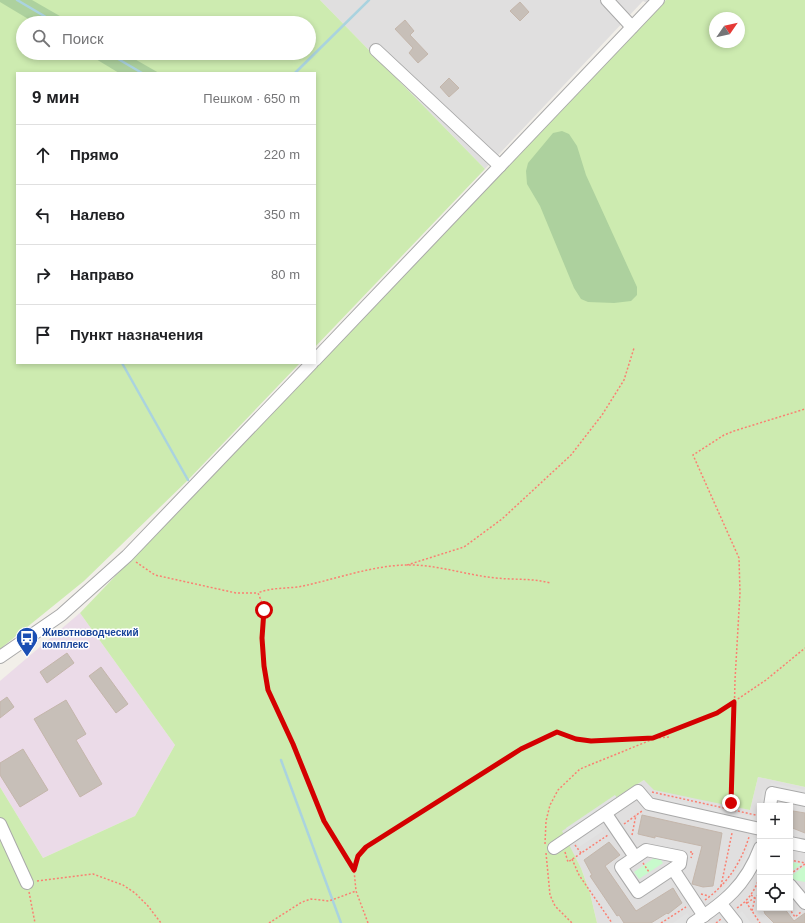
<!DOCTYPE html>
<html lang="ru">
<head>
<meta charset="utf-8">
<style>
	:root { --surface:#fff; --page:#f2f2f2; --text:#202124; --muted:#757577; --line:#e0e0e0 }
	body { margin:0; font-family:Arial,sans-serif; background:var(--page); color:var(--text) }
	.controls { position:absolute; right:12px; bottom:12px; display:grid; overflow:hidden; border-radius:0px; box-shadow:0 2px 6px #0003 }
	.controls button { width:36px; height:36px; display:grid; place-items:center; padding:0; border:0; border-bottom:1px solid var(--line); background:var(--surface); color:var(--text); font:20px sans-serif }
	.compass { position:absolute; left:709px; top:12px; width:36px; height:36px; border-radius:50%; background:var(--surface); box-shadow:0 2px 6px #0003; rotate:56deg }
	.stop { position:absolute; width:12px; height:12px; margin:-9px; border:3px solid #d40000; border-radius:50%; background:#fff }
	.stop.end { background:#d40000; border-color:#fff; box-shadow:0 1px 4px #0008 }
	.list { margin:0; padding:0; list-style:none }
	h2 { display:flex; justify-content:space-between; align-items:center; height:52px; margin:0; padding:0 16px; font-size:17px }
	h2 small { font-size:13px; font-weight:400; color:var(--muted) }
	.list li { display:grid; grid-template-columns:26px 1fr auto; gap:12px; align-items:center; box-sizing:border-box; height:60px; padding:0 16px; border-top:1px solid var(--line) }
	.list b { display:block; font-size:15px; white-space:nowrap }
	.list em { font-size:13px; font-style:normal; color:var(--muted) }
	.icon { flex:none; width:22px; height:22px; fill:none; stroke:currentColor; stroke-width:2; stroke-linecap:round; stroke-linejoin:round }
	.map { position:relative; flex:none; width:805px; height:923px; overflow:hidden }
	.search { position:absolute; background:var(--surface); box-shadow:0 2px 6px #0003; left:16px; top:16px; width:300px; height:44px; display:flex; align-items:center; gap:10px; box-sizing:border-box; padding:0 14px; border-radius:22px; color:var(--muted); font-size:15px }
	.panel { position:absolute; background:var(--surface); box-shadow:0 2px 6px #0003; left:16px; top:72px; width:300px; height:292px; border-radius:0px }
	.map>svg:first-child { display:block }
	.residential { fill:#e0dfdf; fill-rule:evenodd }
	.industrial { fill:#ebdbe8 }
	.grass { fill:#cdebb0; fill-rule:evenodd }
	.forest { fill:#add19e }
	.park { fill:#c8facc }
	.parking { fill:#e2e2e2 }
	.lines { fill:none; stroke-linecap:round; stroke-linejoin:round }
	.stream { stroke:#aad3df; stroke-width:2.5 }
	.building { fill:#c7bfb8; stroke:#c4b6ab }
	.minor-casing { stroke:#a9a9a9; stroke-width:14 }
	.path { stroke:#fa8072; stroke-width:1.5; stroke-dasharray:2 2; stroke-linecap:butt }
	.minor { stroke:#fff; stroke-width:12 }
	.route { stroke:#d40000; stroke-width:5 }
	.labels { text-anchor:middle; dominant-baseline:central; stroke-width:3; stroke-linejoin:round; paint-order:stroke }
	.transit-label { font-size:10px; font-weight:bold; fill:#164399; stroke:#fff; text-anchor:start }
</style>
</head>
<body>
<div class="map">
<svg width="805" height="923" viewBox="0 0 805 923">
	<rect width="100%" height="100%" fill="#f2efe9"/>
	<g class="residential">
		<path d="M320,0H666L658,8L643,1L485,169Z"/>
		<path d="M758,777L805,787V923H597L590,893L581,868L561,831L644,780L750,810ZM760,806H790V908H760Z"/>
	</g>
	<path class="industrial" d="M80,613L175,745L135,816L43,858L0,787V681Z"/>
	<g class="grass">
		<path d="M0,0H320L485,169L315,347V73H17V363H300L188,480L84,581L0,649ZM23,23H309V53H23Z"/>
		<path d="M666,0H805V787L758,777L750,810L654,790L644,780L562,831L581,868L590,893L597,923H0V787L43,858L135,816L175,745L80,613ZM715,18H739V42H715Z"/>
	</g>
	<g class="forest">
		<path d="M0,0H32L72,23H35L0,2Z"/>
		<path d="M86,53H124L159,73H119Z"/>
		<path d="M562,131L569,134L577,146L586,175L637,287V295L631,301L614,303L588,302L581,299L574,288L540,206L527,184L526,171L528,163L553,133Z"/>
	</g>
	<g class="park">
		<path d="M654,858L661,860L663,863L639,879L634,872Z"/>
		<path d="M790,862L802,864L790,872Z"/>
		<path d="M805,866V882L794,880L791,876Z"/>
	</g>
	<g class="parking">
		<path d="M771,783L805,790V796L770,789Z"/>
		<path d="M763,790L768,791L765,806L760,807Z"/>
		<path d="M615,795L618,800L569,833L566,828Z"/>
		<path d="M665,798L697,805L696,810L664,803Z"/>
		<path d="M703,806L734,813L732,818L702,811Z"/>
		<path d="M739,814L755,817L753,823L738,819Z"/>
		<path d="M599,826L603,831L579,847L576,842Z"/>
		<path d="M752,837L759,839L750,865L715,903L711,898L726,885L739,869L747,854Z"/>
		<path d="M742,911L751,923H744L737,915Z"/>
		<path d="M687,913L691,918L684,923H673Z"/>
	</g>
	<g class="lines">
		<g class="stream">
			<path d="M17,0L56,23"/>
			<path d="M108,53L142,73"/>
			<path d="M295,73L369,0"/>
			<path d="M122,363L188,480"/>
			<path d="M281,760L341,923"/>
		</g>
	</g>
	<g class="building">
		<path d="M520,2L529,12L520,21L510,11Z"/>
		<path d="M405,20L414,31L410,35L428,54L418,63L409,53L413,48L395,29Z"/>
		<path d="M449,78L459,88L449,97L440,87Z"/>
		<path d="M67,653L74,663L47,683L40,672Z"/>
		<path d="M101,667L128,704L116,713L89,676Z"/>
		<path d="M7,697L14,707L0,718V702Z"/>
		<path d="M66,700L86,734L76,740L102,784L80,797L34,719Z"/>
		<path d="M23,749L48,790L20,807L0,775V763Z"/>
		<path d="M793,811L805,813V833L790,827Z"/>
		<path d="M642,815L722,833L713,886L703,887L692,884L702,846L655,836V838L638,834Z"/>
		<path d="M609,842L620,855L605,866L636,911L673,888L682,903L668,914L667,913L651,923H624L619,915L617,916L590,876L592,875L584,860Z"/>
		<path d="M763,908H784L794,921L805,913V923H774L765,914Z"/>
	</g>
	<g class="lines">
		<g class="minor-casing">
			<g id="minor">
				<path d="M607,0L632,27"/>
				<path d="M376,50L500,166"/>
				<path d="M315,360L658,0"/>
				<path d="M0,657L61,615L127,556L312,363"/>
				<path d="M770,806L772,793L805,800"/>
				<path d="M606,814L635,857"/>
				<path d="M0,824L27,883"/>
				<path d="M790,843L805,846"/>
				<path d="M554,848L638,791L649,804L760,829"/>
				<path d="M646,850L681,857L680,864L638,892L621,867Z"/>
				<path d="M673,869L704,916"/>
				<path d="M790,885L805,903"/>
				<path d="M721,904L736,923"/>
				<path d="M693,923C725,902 746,885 760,848"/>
			</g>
		</g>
		<g class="path">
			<path d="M136,562L155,575L236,593H258"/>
			<path d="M407,565L464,547L502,519L571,455L602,415L624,380L634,348"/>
			<path d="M655,738L669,737"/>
			<path d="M652,792L760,816"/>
			<path d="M732,810L735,680L740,593L739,558L693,455L724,435L734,431L805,409"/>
			<path d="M624,824L642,811"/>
			<path d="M632,835L636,815"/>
			<path d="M545,844L546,821L550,805L558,790L580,769L717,713L766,680L805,648"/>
			<path d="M575,845L581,853"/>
			<path d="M565,852L568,862L608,835"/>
			<path d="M690,852H693L691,858"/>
			<path d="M546,853L550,895L555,906L572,923"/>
			<path d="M572,859L579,875L612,923"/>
			<path d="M790,860L805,863"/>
			<path d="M643,863L649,872"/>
			<path d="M354,870L358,856L366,847L521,749L548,735L557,732L576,739L591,741L651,738"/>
			<path d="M790,874L805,864"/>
			<path d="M37,881L93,874L123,885L135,893L148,906L161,923"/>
			<path d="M721,886L732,833"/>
			<path d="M29,892L35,923"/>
			<path d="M701,894L709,896"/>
			<path d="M751,895L755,898L752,911"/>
			<path d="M705,900C727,884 741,863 749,837"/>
			<path d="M746,902L760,923"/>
			<path d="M747,903L760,894"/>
			<path d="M737,908C749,900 755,890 760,876"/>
			<path d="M789,908L795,917L801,912"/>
			<path d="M269,923L302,902L311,899L329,901L356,891"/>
			<path d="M368,923L356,891L354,870L324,821L293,744L268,690L264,666L262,638L265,610L258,593C271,587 289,589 303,586C336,579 371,566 405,565C436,564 465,575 496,578C514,580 532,578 550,583"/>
			<path d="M661,923L686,907"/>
			<path d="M716,923L721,919"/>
		</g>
		<use href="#minor" class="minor"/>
	</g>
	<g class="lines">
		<path class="route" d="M264,610L262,638L264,666L268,690L293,744L324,821L354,870L358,856L366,847L521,749L557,732L576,739L591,741L653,738L717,713L734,702L731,803"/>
	</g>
	<defs>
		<g id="bus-pin" transform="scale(1.15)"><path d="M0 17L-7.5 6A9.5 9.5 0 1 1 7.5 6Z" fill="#1a4fb4" stroke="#fff"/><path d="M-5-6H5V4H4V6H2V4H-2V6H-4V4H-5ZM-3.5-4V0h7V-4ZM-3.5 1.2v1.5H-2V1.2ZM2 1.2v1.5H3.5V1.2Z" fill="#fff"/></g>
	</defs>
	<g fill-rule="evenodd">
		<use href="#bus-pin" x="27" y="638"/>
	</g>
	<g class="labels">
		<g class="transit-label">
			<text x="42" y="632">Животноводческий<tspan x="42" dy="12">комплекс</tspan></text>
		</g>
	</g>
</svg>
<div class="controls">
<button>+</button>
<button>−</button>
<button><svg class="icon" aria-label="locate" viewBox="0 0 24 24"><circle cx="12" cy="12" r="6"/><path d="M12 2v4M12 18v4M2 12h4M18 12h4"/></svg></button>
</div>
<svg class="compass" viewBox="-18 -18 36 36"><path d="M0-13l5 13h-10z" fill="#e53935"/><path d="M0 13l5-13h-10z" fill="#757577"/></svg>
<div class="stop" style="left:264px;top:610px"></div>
<div class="stop end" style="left:731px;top:803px"></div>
<div class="search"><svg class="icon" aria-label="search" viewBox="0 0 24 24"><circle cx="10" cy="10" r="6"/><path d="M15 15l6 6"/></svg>Поиск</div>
<section class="panel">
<h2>9 мин<small>Пешком · 650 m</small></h2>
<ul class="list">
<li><svg class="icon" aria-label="ahead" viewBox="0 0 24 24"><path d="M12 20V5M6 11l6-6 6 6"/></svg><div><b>Прямо</b></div><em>220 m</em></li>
<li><svg class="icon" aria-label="left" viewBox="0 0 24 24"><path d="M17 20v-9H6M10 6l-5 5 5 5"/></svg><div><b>Налево</b></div><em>350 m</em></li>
<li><svg class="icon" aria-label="right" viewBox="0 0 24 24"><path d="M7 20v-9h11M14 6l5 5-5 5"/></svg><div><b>Направо</b></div><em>80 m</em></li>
<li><svg class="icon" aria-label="arrive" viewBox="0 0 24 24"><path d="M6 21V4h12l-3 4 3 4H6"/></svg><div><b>Пункт назначения</b></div></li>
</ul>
</section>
</div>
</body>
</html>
